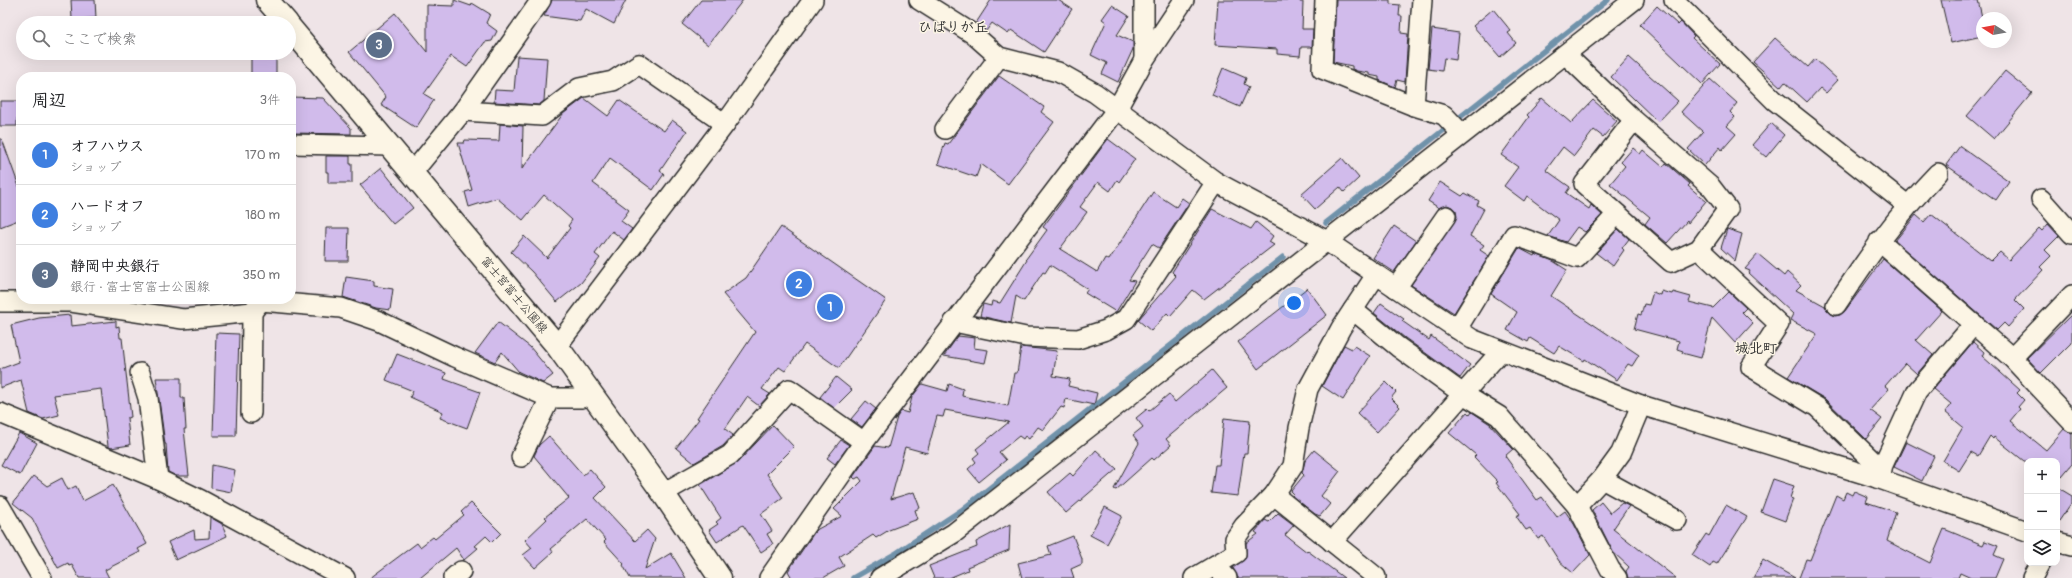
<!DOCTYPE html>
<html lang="ja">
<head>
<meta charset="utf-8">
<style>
	:root { --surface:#fff; --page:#f2f2f2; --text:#202124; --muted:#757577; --line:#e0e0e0; --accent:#2b2b2b }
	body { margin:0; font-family:Pangolin,"Klee One",sans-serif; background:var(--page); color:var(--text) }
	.controls { position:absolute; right:12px; bottom:12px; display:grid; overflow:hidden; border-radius:8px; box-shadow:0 4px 16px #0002 }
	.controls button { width:36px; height:36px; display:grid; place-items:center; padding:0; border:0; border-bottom:1px solid var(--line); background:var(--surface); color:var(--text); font:20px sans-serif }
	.compass { position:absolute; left:1976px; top:12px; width:36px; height:36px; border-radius:50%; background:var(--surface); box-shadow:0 4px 16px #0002; rotate:281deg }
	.you { position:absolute; left:1294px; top:303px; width:14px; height:14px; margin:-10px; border:3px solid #fff; border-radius:50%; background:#1a73e8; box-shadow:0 0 0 6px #1a73e833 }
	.badge { display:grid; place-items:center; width:26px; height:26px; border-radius:50%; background:var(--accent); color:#fff; font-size:13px; font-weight:700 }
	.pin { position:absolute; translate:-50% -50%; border:2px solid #fff; box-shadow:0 1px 4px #0006 }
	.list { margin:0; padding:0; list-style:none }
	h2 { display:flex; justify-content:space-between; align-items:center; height:52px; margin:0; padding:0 16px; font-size:17px }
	h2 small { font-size:13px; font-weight:400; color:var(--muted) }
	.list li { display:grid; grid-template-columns:26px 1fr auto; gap:12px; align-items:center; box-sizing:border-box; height:60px; padding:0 16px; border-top:1px solid var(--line) }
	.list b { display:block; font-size:15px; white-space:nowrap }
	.list p { margin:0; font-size:13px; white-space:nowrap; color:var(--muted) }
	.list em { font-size:13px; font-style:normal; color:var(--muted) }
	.icon { flex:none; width:22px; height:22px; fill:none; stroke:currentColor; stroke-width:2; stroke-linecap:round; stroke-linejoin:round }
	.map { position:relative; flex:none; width:2072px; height:578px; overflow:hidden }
	.search { position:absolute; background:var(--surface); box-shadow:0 4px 16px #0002; left:16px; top:16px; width:280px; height:44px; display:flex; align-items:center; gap:10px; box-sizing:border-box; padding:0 14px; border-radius:22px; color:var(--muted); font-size:15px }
	.panel { position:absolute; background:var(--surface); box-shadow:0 4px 16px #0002; left:16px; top:72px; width:280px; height:232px; border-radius:16px }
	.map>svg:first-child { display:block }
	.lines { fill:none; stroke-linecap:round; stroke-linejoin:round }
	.stream { stroke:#7092aa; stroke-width:5.5 }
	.building { fill:#d1bbeb; stroke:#2b2b2b }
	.minor-casing { stroke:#2b2b2b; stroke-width:22 }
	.major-casing { stroke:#2b2b2b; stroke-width:25 }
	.minor { stroke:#fcf5e5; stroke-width:19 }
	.major { stroke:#fcf5e5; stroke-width:22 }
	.labels { text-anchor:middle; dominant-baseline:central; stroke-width:3; stroke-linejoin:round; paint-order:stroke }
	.street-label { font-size:12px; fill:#2b2b2b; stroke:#fcf5e5 }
	.quarter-label { font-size:14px; font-weight:bold; fill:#2b2b2b; stroke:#fcf5e5 }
</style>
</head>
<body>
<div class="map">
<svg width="2072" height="578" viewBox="0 0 2072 578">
	<rect width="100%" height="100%" fill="#efe4e7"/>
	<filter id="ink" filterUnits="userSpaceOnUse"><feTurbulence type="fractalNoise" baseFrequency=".025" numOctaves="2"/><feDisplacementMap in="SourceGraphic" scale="8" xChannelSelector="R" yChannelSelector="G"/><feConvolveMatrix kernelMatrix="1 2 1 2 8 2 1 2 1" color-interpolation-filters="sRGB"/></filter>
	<g filter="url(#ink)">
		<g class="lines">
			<g class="stream">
				<path d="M1326,223L1608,0"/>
				<path d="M853,578L895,554L963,509L1283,257"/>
			</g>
		</g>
		<g class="building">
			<path d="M71,0H95L96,18L72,19Z"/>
			<path d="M454,0L471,6L472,3L490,14L486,23L497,31L492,41L485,42L467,67L451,56L424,94L434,100L416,128L381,105L386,97L349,52L395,13L427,52V5L454,6Z"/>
			<path d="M552,0H626L614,24L586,9L580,21L544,16Z"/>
			<path d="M701,0H743L708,45L682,24Z"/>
			<path d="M991,0H1058L1072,9L1044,52L1011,30L1008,34L992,23L986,31L976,23Z"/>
			<path d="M1218,0H1300V2H1303L1302,29H1313L1312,47H1301L1300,56L1277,54V49L1215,45Z"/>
			<path d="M1336,0H1390V4L1400,5L1399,16H1402L1401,33L1408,34L1405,82L1397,80L1395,87L1379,80V77L1369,75V73L1357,71L1352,69V66L1333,62Z"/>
			<path d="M1941,0H1978L1982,17V36L1951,43Z"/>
			<path d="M1112,5L1129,16L1117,35L1133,42V49L1118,82L1102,74L1107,63L1091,55L1106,22L1102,19Z"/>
			<path d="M1657,6L1678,25L1681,22L1694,36L1692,38L1720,64L1702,84L1640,25Z"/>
			<path d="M1493,9L1511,31L1508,33L1516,43L1500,57L1473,26Z"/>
			<path d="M1432,29L1459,33L1456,60L1444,58L1442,71L1428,69Z"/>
			<path d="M1775,38L1808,67L1815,59L1838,80L1826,93L1820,88L1807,102L1785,82L1781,87L1753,62Z"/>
			<path d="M251,53H276V75L251,76Z"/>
			<path d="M517,56L547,58L544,101L539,105L494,102L495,90L514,91Z"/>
			<path d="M1629,57L1678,101L1658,122L1611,77Z"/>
			<path d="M1223,68L1246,78L1244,84L1249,87L1240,107L1212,95Z"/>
			<path d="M2005,71L2032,93L1994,139L1967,116Z"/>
			<path d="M999,76L1044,107L1041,112L1054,122L1008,184L981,164L976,177L938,164L945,143L948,144Z"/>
			<path d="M1710,79L1737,103L1730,112L1735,117L1727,126L1736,134L1722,150L1720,147L1705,165L1688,149L1703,132L1681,112Z"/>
			<path d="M291,97L323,98L351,128V134L291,133Z"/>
			<path d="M584,98L608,116L619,100L664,131L672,120L687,131L660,171L664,174L653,190L610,158L593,183L629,210L621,221L632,229L624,240L612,231L595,254L600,258L581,283L557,302L532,272L511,252L524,236L547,258L570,228L568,226L572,220L544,195L523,220L497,198L469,207L465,192L472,190L458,143H464L465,140L499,141L500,124L523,126L522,169L563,114Z"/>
			<path d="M1542,98L1571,123L1593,100L1617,121L1603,137L1594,130L1574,156L1563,147L1546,170L1570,187L1566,193L1589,209L1591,205L1602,215L1585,232L1577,227L1566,242L1548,236L1559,220L1527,196L1524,201L1504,186L1518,167L1501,155L1529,117L1527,115Z"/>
			<path d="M0,101H21V117L17,118V126H0Z"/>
			<path d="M1771,123L1784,135L1766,157L1752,145Z"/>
			<path d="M0,139H2L21,192V219L0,227Z"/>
			<path d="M1108,139L1135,159L1119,182L1117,180L1110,191L1098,182L1080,207L1087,212L1060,249L1097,272L1105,258L1109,260L1153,192L1176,207L1182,198L1189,203L1159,248L1152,244L1129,280L1135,281L1116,312L1085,293L1088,289L1050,265L1045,273L1043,272L1024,301L1016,296L1011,323L980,316L983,304L991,306L992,301L1000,303L1027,260L1026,259L1047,230L1043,227Z"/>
			<path d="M1960,146L2009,181L1996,200L1946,165Z"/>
			<path d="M1633,148L1640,154L1643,150L1663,167L1666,163L1690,184L1688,186L1706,201L1688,223L1687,221L1667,243L1645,224L1650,217L1610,184L1625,166L1621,162Z"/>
			<path d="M326,156H350V164H352V183H328V172H326Z"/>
			<path d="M1342,158L1359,178L1344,192L1340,187L1315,209L1301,194Z"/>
			<path d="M381,168L413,208L393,224L360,185Z"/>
			<path d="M1440,182L1462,196L1465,193L1479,201L1477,205L1484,209L1470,236L1484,245L1480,250L1489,256L1454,313L1411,285L1457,217L1456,211L1452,207L1447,205L1439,208L1428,201Z"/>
			<path d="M1212,209L1251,229L1256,222L1273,236L1269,242L1274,245L1204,299L1193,290L1170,316L1167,313L1151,331L1138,320L1176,276L1172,272Z"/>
			<path d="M1931,214L1991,261L2000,252L2009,260L2039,228L2042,231L2048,224L2059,236L2045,250L2051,256L2040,267L2043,270L2015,300L2024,309L2008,327L2004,323L1997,330L1895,241L1916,215L1924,222Z"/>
			<path d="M1394,226L1416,241L1394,272L1373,258Z"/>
			<path d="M781,227L886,300L839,368L805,344L785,371L779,367L762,389L770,394L759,406L747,397L725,429L733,435L723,446L694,463L676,448L699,419L697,418L755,332L723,294L746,278Z"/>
			<path d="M326,228H349L348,261H325Z"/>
			<path d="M1618,229L1629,239L1622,248L1624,250L1613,266L1596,253Z"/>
			<path d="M1727,229L1742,234L1735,261L1721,248Z"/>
			<path d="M1519,248L1534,256L1535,254L1553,261L1567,270L1551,296L1639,355L1632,366L1628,364L1617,380L1585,359L1584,361L1559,346L1554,353L1530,338L1528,342L1507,330L1517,312L1491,294Z"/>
			<path d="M1758,254L1784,276L1787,272L1801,285L1796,290L1825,306L1830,314L1835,316L1840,315L1845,311L1883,259L1942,311L1916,340L1933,355L1917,374L1905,363L1885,386L1889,389L1870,410L1882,419L1866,439L1825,399L1788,377L1817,334L1790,320L1793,314L1749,273L1750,271L1745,269Z"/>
			<path d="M346,277L374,281V286L393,289L390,310L376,308L343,297Z"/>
			<path d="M1307,288L1327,315L1258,369L1238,342Z"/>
			<path d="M1661,291L1672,294L1673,292L1691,297L1689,302L1713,308L1729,292L1746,308L1742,312L1753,323L1735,343L1712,318L1701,358L1682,353L1683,351L1677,349L1679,341L1634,329L1638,314L1641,315L1644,304L1649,305L1653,292L1660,295Z"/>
			<path d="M1381,303L1404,319L1402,321L1429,340L1431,336L1470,365L1460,378L1405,338L1374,313Z"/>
			<path d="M2072,314V342L2041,373L2027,358Z"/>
			<path d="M70,315L71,326L116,321V327L119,326L120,338H122L131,417L127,418L130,445L111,448L108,446L101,389L54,395L59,415L43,419L29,413L21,380L0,388V369L19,362L11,325L39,318Z"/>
			<path d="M498,322L530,347L553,375L543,383L519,372L502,352L495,362L475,353Z"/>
			<path d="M216,333L239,334L236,436H213Z"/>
			<path d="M958,336L975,338L974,348L988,350L985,363L944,356Z"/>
			<path d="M1973,342L1984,352L1982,356L2020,390L2017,393L2024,400L2018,407L2020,409L2010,421L2046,450L2064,429L2072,433V464L2057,482V461H2024L1994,437L1993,439L1990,436L1978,456L1971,452L1959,471L1943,461L1963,427L1945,412L1951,404L1933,389Z"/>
			<path d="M1344,345L1352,349L1354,346L1370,356L1343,400L1322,386Z"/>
			<path d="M1021,347L1057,351L1053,376L1070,379L1068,386L1097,393L1094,405L1066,399L1064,408L1061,407L1043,430L1038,427L1029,439L1025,436L1023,439L1019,436L999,452L1006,460L979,482L968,469L976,462L973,458L979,453L976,449L1009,422L945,410L943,417L937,416L927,453L905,447L891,499L914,492L920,508L915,510L918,519L889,530L876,538L873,535L839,557L844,566L823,578H792L788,571L816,530L842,516L834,509L862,481L859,477L855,479L853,477L875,446L888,448L897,417L901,411L908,413L912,397L922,384L947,391L949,384L963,389L962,396L1008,406L1014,373H1017Z"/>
			<path d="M397,354L446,373L444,379L480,392L467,428L440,418L443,412L410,397L413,391L386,380Z"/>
			<path d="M1212,370L1227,388L1166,439L1171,445L1154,460L1152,458L1116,490L1114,489L1139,443L1133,435L1143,427L1136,418L1147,409L1149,411L1169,394L1175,402Z"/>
			<path d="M836,377L852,390L834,408L820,397Z"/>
			<path d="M156,378H181V398H184L186,429H184L189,476H176L168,472L166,444H165Z"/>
			<path d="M1386,382L1396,392L1391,398L1400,407L1377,432L1357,413Z"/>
			<path d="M866,401L876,409L862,427L851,419Z"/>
			<path d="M1467,412L1470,415L1472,412L1490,424L1513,449L1505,456L1537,500L1542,497L1557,517L1565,511L1574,524L1590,555L1573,573L1559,561L1543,536L1538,539L1530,528L1526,530L1516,516L1520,514L1496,483L1498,482L1474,457L1476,455L1449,433Z"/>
			<path d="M1224,418L1250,421L1247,453H1244L1238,496L1211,493L1215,465H1219Z"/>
			<path d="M773,425L794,447L767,474L783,498L761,514L772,531L767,534L773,544L761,552L743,525L717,542L709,530L718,524L716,522L721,518L700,485L738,462Z"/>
			<path d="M19,433L37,443L20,475L1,465Z"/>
			<path d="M549,436L583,475L590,469L606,487L595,498L635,541L647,530L655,539L645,569L671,553L686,578H630L623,565L624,564L604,542L606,540L587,519L551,549L553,552L535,568L523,555L532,548L525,540L547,519L545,517L569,498L534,456L539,445Z"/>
			<path d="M841,440L849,445L835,464L827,458Z"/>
			<path d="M1906,442L1934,456L1922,481L1894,467Z"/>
			<path d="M1096,450L1117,469L1066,513L1048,492L1070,473L1073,476Z"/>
			<path d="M1314,450L1340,471L1321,496L1330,504L1320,516L1315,514L1292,496L1294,494L1291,491L1304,475L1302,473L1305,461Z"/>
			<path d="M212,465L235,470L231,492L211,488Z"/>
			<path d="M34,476L47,486L62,478L68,490L76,486L83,501L113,485L147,544L138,549L140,552L105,570L109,578H79L72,565L69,566L68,563L58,568L32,518L13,503Z"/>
			<path d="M1773,479L1794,486L1790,498L1793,499L1785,521L1761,512Z"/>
			<path d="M2057,487L2072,496V502L2057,524Z"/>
			<path d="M1854,491L1868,497L1866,502L1896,512L1887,541L1930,563L1944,529L1983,545L1985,541L1998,546L1994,555L2003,559L1995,578H1971L1960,573L1958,578H1799L1806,559L1810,560L1836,495L1843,499L1846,492L1852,495Z"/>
			<path d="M1601,502L1610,513L1622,503L1629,506L1613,529L1676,578H1628L1626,571L1629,567L1613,552L1592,510Z"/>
			<path d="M471,503L501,533L492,542L486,536L475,546L478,548L464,560L456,548L420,578H370L417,543L420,547L433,537L435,539L464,515L461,512Z"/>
			<path d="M1726,505L1747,517L1717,564L1713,562L1710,567L1692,555L1706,534L1709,536Z"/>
			<path d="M1105,507L1122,516L1107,544L1090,535Z"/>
			<path d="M1278,513L1294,525L1285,535L1307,552L1308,551L1344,578H1238L1233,568L1246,558V543L1258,534L1255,532L1265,520L1269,522Z"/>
			<path d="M210,517L222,524L227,536L176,560L168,542L194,530L195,539L209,538Z"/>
			<path d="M1010,524L1009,550L967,567L968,570L949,578H934L929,566L977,547L976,542Z"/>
			<path d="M1073,536L1082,559V564L1071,569L1074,578H1022L1018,563L1051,555L1048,546Z"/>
			<path d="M1763,560L1795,578H1753Z"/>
		</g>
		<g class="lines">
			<g class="minor-casing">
				<g id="minor">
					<path d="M919,0L973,34L999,57L1058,72L1095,93L1216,182L1325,240L1472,339L1641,405L1877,478L2027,531"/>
					<path d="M1325,0L1322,69L1414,106L1444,115L1462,134"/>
					<path d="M1674,0L1774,100L1907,205"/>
					<path d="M1566,55L1634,120L1584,184L1671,262L1699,249L1728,209L1711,187L1634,120"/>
					<path d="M1144,60V0"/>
					<path d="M1414,106L1422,0"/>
					<path d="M463,111L542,116L579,88L613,81L639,64L725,124"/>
					<path d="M945,129L999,57"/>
					<path d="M291,144L390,146"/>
					<path d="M412,173L463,111L541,0"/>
					<path d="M2041,199L2072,234"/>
					<path d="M1879,241L2012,358L2072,422"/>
					<path d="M1699,249L1779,324L1751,367L1817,407L1882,470"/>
					<path d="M1396,288L1446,216"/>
					<path d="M0,302H71L183,319L252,312L261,301L341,308L379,321L455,357L550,398H582L591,393"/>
					<path d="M1836,305C1868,257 1897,215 1938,173"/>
					<path d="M1353,310L1398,347L1463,394L1499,416L1577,506L1602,479L1621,453L1641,405"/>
					<path d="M954,322L1026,337L1078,339L1106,330L1126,319L1216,182"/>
					<path d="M1457,329L1514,235L1577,258L1617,214"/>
					<path d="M557,346L725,124L813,0"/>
					<path d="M2012,358L2072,295"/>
					<path d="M140,373L148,398L158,479"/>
					<path d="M0,413L158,479L201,500L345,578"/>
					<path d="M251,413L252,312"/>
					<path d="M521,457L550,398"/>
					<path d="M1877,478L1917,391L1974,324"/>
					<path d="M1602,479L1677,520"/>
					<path d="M663,493L730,455L789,389L864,442"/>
					<path d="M1274,495L1376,577L1375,578"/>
					<path d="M0,506L42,578"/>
					<path d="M1577,506L1610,569L1617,578"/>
					<path d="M1332,542L1501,351"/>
					<path d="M2057,542L2072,546"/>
					<path d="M1215,565L1227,578"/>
					<path d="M453,578L461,571"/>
					<path d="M769,578L864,442L1117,109L1144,60L1184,0"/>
					<path d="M880,578L954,533L1634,0"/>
					<path d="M1194,578L1236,553L1235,539L1244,526L1274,495L1293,466L1299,428L1308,389L1341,328L1376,275"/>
					<path d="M2032,578L2040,563"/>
				</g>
			</g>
			<g class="major-casing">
				<g id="major">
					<path d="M267,0L287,23"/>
					<path d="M289,26L557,346L663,493L720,578"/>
				</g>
			</g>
			<use href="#minor" class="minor"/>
			<use href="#major" class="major"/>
		</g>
	</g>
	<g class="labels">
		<g class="street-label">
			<text transform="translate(514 295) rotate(50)">富士宮富士公園線</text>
		</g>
		<g class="quarter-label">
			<text x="953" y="27">ひばりが丘</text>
			<text x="1756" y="348">城北町</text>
		</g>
	</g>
</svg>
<div class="controls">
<button>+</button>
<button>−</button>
<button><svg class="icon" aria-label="layers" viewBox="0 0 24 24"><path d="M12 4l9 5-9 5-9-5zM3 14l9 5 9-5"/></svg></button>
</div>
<svg class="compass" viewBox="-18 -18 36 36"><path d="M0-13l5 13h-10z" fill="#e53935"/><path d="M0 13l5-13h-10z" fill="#757577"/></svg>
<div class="you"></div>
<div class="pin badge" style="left:830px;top:307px;background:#3f7fe0">1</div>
<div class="pin badge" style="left:799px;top:284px;background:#3f7fe0">2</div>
<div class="pin badge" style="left:379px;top:45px;background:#5c6f8a">3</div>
<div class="search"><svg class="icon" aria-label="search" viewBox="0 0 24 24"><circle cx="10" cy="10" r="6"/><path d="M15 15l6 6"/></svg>ここで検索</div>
<section class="panel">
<h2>周辺<small>3件</small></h2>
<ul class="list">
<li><span class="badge" style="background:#3f7fe0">1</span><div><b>オフハウス</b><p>ショップ</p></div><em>170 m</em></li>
<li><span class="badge" style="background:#3f7fe0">2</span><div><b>ハードオフ</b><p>ショップ</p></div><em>180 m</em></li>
<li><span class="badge" style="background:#5c6f8a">3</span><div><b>静岡中央銀行</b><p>銀行 · 富士宮富士公園線</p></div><em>350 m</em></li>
</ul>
</section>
</div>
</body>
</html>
